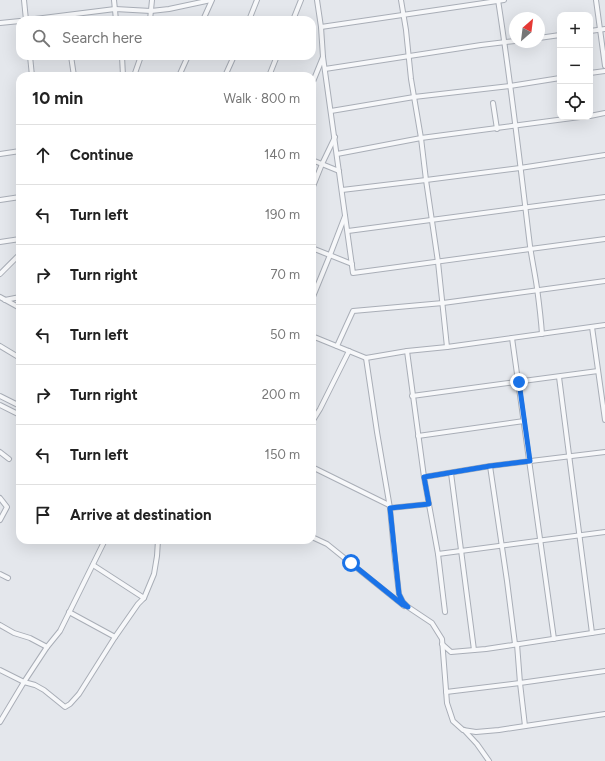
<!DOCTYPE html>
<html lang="en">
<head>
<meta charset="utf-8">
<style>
	:root { --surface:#fff; --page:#f6f6f6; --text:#222; --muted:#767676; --line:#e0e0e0 }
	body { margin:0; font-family:Figtree,sans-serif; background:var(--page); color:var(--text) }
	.controls { position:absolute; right:12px; top:12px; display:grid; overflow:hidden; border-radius:8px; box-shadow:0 4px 16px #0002 }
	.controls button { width:36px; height:36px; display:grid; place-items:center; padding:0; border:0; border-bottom:1px solid var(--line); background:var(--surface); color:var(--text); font:20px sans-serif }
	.compass { position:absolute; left:509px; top:12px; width:36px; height:36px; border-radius:50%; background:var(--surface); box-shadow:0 4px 16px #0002; rotate:28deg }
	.stop { position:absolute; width:12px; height:12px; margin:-9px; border:3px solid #1a73e8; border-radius:50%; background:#fff }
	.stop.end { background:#1a73e8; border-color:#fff; box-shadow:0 1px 4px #0008 }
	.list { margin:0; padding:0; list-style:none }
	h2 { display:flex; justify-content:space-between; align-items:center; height:52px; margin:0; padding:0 16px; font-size:17px }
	h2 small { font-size:13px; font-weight:400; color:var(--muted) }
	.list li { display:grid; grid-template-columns:26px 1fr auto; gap:12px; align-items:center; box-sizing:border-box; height:60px; padding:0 16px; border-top:1px solid var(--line) }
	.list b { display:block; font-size:15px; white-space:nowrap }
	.list em { font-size:13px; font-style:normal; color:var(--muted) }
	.icon { flex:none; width:22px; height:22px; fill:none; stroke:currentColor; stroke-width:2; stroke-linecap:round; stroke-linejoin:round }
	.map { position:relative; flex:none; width:605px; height:761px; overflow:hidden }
	.search { position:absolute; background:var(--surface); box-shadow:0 4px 16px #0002; left:16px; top:16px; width:300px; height:44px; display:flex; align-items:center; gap:10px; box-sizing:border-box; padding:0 14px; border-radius:12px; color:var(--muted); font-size:15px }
	.panel { position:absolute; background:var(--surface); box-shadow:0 4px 16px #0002; left:16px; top:72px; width:300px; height:472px; border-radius:12px }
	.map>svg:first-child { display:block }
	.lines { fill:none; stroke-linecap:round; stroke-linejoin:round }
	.minor-casing { stroke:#a9aeb7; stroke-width:6 }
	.minor { stroke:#f7f8fa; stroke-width:4 }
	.route { stroke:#1a73e8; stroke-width:5 }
</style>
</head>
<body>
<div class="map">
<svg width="605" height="761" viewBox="0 0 605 761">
	<rect width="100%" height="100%" fill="#e4e7ec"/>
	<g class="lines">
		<g class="minor-casing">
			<g id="minor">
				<path d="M24,0L26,20"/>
				<path d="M114,0L116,20"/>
				<path d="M317,0L321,27L323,57L353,273L605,239"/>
				<path d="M401,0L406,30L411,79L421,138L426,180L438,262L447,347"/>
				<path d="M498,0C511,82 520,164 530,246C532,260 535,274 537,288C539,303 541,319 542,334"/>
				<path d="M596,0L605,66"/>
				<path d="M27,20L115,9L151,11L169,9L211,0"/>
				<path d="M150,20L152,0"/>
				<path d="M203,20L212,0"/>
				<path d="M249,20L257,0"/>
				<path d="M293,20L301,0"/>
				<path d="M0,23L20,21"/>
				<path d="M321,27L504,0"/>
				<path d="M590,31L605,29"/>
				<path d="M539,38L560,35"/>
				<path d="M30,56L32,76"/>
				<path d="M71,56L74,76"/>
				<path d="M122,56L123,76"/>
				<path d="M325,69L481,45L515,41"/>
				<path d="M590,73L605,71"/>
				<path d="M134,76L141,56"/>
				<path d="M179,76L188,56"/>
				<path d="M225,76L234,56"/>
				<path d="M269,76L277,56"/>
				<path d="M312,84L323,57"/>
				<path d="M493,103L497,129"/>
				<path d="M331,111L414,97L510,86L560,78"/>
				<path d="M590,116L605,113"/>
				<path d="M0,154L20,151"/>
				<path d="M337,154L421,138L580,117"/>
				<path d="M312,160L339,171"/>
				<path d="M312,189L322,164L335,137"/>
				<path d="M342,190L426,180L520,168L605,155"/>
				<path d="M0,200L20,197"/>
				<path d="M348,231L605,197"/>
				<path d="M0,242L20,239"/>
				<path d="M312,248L352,264"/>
				<path d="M0,274L20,254"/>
				<path d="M0,297L20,308"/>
				<path d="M312,299L330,255L345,216"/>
				<path d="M5,300L20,297"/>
				<path d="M592,327L605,420"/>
				<path d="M312,336L366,358L407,351L447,347L605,325"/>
				<path d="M512,338L554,639"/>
				<path d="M0,346L20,358"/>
				<path d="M337,346L353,311L443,303L605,281"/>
				<path d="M407,351L424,477L438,554L445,612"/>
				<path d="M366,358L377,432L390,508L394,551L399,594L403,602L408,607L432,623L442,639L447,703L453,721L463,730L476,732L499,730L605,714"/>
				<path d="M559,377L592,633"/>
				<path d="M0,396L20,406"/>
				<path d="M412,396L598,371"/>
				<path d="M0,405L20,415"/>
				<path d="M312,422L320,409L349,351"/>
				<path d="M418,436L524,421"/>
				<path d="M0,452L9,459"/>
				<path d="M490,466L507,581L515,644"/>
				<path d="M312,467L389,505"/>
				<path d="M451,473L474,650"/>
				<path d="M424,477L490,466L605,452"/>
				<path d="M0,498L7,507L0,520"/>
				<path d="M390,508L429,504"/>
				<path d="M312,537L327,544L404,606"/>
				<path d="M438,554L605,532"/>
				<path d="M93,565L144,598"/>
				<path d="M0,574L8,578"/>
				<path d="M69,612L115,637"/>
				<path d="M0,625L14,633L30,638L47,647"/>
				<path d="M442,644L451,652L486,649L605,631"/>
				<path d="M517,644L520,683L525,726"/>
				<path d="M0,670L24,682L35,685L44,690L65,707L70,704L79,694L115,637L138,604L144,598L154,574L157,556L158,540"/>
				<path d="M446,692L520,683L605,671"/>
				<path d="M0,722L24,682L47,647L60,631L105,540"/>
				<path d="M464,730L477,744L489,761"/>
			</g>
		</g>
		<use href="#minor" class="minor"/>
	</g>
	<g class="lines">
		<path class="route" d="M351,563L403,605L408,607L403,602L399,594L390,508L429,504L424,477L490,466L530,461L519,382"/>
	</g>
</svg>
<div class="controls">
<button>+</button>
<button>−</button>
<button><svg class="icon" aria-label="locate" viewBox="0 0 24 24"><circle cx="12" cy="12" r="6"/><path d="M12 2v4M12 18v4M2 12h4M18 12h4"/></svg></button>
</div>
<svg class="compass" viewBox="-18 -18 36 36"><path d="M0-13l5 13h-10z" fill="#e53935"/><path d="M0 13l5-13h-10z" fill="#767676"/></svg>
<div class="stop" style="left:351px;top:563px"></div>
<div class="stop end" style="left:519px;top:382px"></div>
<div class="search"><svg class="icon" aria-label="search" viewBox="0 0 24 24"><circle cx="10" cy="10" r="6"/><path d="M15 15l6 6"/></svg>Search here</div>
<section class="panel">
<h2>10 min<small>Walk · 800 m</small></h2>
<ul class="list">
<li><svg class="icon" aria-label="ahead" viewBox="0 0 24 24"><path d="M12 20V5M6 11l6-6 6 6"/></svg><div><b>Continue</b></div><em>140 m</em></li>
<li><svg class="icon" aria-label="left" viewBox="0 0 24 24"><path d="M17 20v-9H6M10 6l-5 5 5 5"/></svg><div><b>Turn left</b></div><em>190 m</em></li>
<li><svg class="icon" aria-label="right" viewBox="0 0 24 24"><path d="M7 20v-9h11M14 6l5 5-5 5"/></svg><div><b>Turn right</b></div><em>70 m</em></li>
<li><svg class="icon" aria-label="left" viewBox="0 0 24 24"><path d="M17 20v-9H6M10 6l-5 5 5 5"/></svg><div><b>Turn left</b></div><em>50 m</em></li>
<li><svg class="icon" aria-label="right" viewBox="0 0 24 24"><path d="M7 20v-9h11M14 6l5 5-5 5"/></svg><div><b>Turn right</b></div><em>200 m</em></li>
<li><svg class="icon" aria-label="left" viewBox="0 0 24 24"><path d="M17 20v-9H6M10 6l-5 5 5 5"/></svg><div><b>Turn left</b></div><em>150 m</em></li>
<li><svg class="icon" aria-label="arrive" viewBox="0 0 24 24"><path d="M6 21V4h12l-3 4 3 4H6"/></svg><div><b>Arrive at destination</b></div></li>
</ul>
</section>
</div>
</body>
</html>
